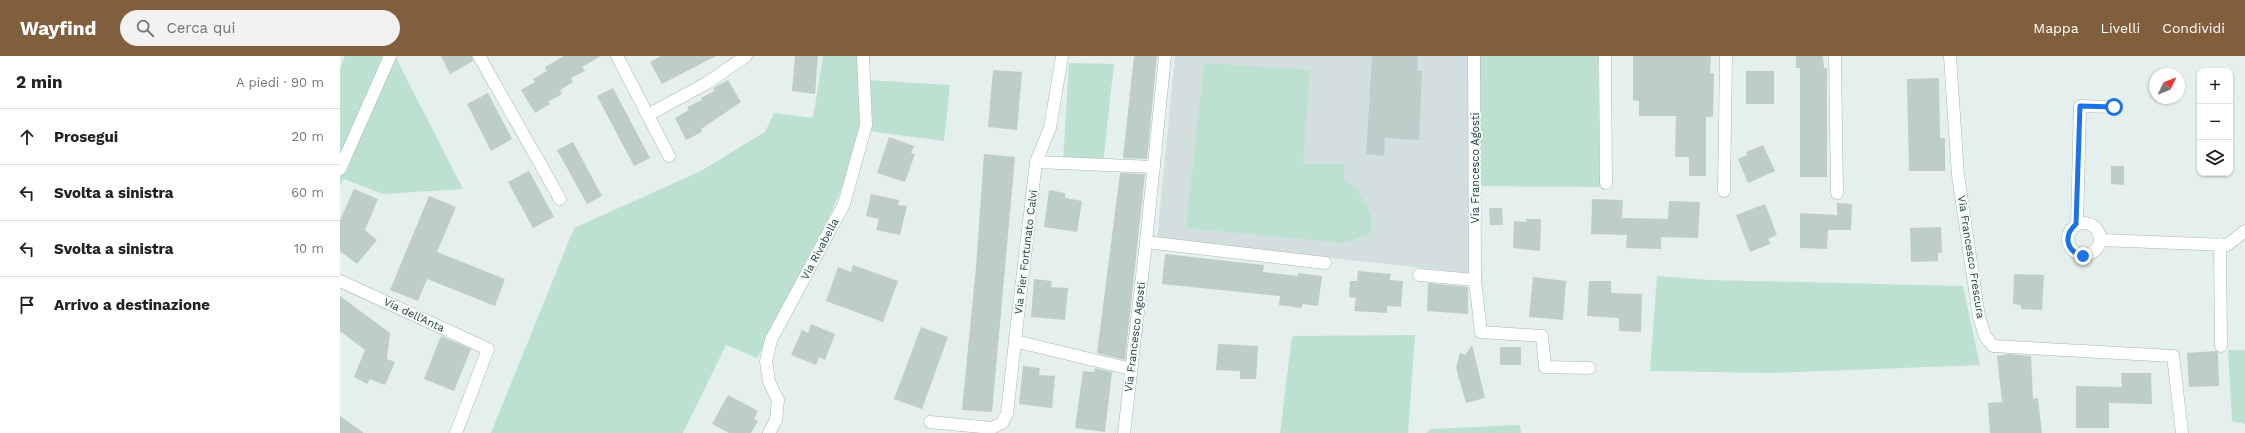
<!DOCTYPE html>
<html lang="it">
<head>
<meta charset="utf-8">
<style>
	:root { --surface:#fff; --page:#f2f2f2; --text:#202124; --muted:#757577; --line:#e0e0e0; --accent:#815f3c }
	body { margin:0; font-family:"Work Sans",sans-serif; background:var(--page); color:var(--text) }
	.controls { position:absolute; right:12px; top:12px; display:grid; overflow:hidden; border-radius:8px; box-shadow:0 1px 3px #0004 }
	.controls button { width:36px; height:36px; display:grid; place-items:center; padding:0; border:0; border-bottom:1px solid var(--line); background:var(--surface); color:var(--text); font:20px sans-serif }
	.compass { position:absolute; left:1809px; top:12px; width:36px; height:36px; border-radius:50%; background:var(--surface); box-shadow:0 1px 3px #0004; rotate:47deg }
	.stop { position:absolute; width:12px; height:12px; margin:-9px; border:3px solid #1a73e8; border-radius:50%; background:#fff }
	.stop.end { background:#1a73e8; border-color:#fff; box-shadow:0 1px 4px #0008 }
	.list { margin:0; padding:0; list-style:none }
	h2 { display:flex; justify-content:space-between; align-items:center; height:52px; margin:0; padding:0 16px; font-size:17px }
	h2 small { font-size:13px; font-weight:400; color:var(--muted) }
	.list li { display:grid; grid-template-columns:26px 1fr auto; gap:12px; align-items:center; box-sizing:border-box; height:56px; padding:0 16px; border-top:1px solid var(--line) }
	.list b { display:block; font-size:15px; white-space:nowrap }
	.list em { font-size:13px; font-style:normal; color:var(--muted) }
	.icon { flex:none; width:22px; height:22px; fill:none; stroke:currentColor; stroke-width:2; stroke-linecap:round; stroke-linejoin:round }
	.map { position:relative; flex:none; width:1905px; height:377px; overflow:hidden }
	header { display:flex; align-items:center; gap:24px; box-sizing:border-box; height:56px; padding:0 20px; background:var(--accent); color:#fff }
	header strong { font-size:19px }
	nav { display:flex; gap:22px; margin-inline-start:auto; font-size:14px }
	.search { width:280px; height:36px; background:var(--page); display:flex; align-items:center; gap:10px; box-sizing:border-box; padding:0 14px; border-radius:22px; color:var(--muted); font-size:15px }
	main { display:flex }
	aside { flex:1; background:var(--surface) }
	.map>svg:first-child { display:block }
	.built { fill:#d3dfde }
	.green { fill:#bde1d0 }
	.building { fill:#bdcdca }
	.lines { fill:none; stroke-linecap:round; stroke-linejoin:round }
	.minor-casing { stroke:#a7b8b6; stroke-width:13 }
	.minor { stroke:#fff; stroke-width:12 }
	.route { stroke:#1a73e8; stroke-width:5 }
	.labels { text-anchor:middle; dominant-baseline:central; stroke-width:4; stroke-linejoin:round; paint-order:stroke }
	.street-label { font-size:11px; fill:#234242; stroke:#f6fbfa }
</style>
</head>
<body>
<header>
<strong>Wayfind</strong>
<div class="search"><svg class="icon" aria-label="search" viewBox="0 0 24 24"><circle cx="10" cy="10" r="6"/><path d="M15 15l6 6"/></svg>Cerca qui</div>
<nav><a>Mappa</a><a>Livelli</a><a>Condividi</a></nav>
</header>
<main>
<aside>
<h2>2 min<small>A piedi · 90 m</small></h2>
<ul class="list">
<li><svg class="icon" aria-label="ahead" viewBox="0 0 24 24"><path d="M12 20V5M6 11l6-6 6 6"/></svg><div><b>Prosegui</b></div><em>20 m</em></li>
<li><svg class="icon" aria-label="left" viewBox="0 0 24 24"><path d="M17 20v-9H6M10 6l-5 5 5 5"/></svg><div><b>Svolta a sinistra</b></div><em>60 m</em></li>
<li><svg class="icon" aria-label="left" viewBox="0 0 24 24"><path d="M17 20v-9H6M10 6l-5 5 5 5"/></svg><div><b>Svolta a sinistra</b></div><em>10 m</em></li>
<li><svg class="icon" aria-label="arrive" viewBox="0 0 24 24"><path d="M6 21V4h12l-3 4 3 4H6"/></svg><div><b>Arrivo a destinazione</b></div></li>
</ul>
</aside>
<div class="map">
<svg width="1905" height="377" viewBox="0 0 1905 377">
	<rect width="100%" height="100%" fill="#e5efed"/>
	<path class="built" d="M835,0H1133L1128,217L817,183Z"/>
	<g class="green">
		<path d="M5,0H55L123,133L43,138L4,123L0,130V13Z"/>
		<path d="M483,0H527L526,24L610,29L604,85L521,74L505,124L480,183L417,302L386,289L343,377H151L234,172L361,115L425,76L434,57L473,62Z"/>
		<path d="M1133,0H1258L1260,131L1130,130Z"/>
		<path d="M729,7L774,8L763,107L723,105Z"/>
		<path d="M864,7L970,14L963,108H1005L1004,123L1015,131L1031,157V177L1004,187L846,172Z"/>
		<path d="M1317,220L1370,224L1623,230L1640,309L1432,317L1310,315Z"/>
		<path d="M1075,279L1068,377H940L952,280Z"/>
		<path d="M1888,294H1905V368L1892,365Z"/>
		<path d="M1180,369L1181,377H1086L1091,373Z"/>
	</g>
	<g class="building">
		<path d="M101,0H132L133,5L110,18Z"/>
		<path d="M224,0H261L242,11L245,15L231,22L233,26L220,34L222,38L208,46L210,48L195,57L181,34L195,26L193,23L207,15L205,11Z"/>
		<path d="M321,0H376L322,28L310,6Z"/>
		<path d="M455,0H478L475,38L452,35Z"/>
		<path d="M794,0H817L807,103L783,102Z"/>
		<path d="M1032,0H1078L1077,15H1082L1079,84L1045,82L1044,100L1026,98Z"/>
		<path d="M1293,0H1371L1370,17H1374L1373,61H1366V120H1349V101H1335L1336,60H1299V45L1293,44Z"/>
		<path d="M1456,0H1483L1484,12H1487V121H1460V12H1456Z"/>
		<path d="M653,14L682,16L677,74L648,71Z"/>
		<rect x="1406" y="15" width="28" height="33"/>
		<path d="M1599,22L1600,82H1605V115H1569L1567,23Z"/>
		<path d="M388,24L401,46L361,73L362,76L346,84L335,62L349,54L347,51L362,44L361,42L374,35L373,32Z"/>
		<path d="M273,32L310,102L294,110L257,40Z"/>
		<path d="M148,37L172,83L151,95L127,48Z"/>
		<path d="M549,81L574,90L571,97L575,98L565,126L537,117Z"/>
		<path d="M233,86L262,140L247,148L217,94Z"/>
		<path d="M1423,89L1435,115L1408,127L1398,103L1407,99L1406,96Z"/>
		<path d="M644,98L675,101L652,356L622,354L636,211Z"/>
		<path d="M1771,110H1784V129L1771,128Z"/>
		<path d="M189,115L214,161L193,172L168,126Z"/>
		<path d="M780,117L805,118L785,304L757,297Z"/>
		<path d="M14,133L38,143L25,174L37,184L17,208L0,195V164Z"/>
		<path d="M709,134L725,137V142L742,145L737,176L704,171Z"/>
		<path d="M531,138L559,144L558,149L567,150L560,179L536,174L539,163L526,160Z"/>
		<path d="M89,140L116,151L97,196L165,223L155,250L87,223L78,245L50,234Z"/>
		<path d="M1252,143L1283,144L1282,162L1328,163L1329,145L1360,146L1358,182L1321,181V193L1286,192L1287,179L1251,178Z"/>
		<path d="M1497,147L1512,148L1511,174H1488L1487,193L1460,192V157L1497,159Z"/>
		<path d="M1425,148L1437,179L1428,183L1430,188L1410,196L1396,159Z"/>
		<path d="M1149,152H1162L1163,169H1150Z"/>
		<path d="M1186,163H1201L1200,195L1173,192L1174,165L1186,166Z"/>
		<path d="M1601,171L1602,197H1598V205L1571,206L1570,172Z"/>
		<path d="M825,198L924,209L923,216L958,220V217L982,220L978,250L963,248L961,252L939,249L940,240L822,228Z"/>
		<path d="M513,209L558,225L543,266L486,245L498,211L511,216Z"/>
		<path d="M1018,215L1051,218L1050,224L1063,225L1061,251L1047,250V257L1014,255L1016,242L1009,241L1010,225H1017Z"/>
		<path d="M1674,218L1704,219L1702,254L1681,253V249L1673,248Z"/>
		<path d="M1193,221L1226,225L1223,264L1189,261Z"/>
		<path d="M694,223L712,225L711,231L728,232L725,264L691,261Z"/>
		<path d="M1249,225H1271V237L1302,238L1301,276L1279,275V262L1247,260Z"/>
		<path d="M1088,227L1128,231V258L1087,255Z"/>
		<path d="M0,240L50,277L47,303L55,306L45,329L30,323L27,328L14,321L25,294L0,275Z"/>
		<path d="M471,268L495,278L485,304L479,301L476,309L451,299L462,274L468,277Z"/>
		<path d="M581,271L608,281L582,353L554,343Z"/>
		<path d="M101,280L131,293L114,335L84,323Z"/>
		<path d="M878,288L918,290L916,323H900V315L876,314Z"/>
		<path d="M1132,289L1145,342L1126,347L1116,312L1120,297L1125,299Z"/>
		<rect x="1160" y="291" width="21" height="18"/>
		<path d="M1876,295L1878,297L1879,330L1849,331L1847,297Z"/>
		<path d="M1668,298L1691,300L1693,343L1698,342L1702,377H1650L1648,347L1662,346L1657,300Z"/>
		<path d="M683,310L700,312L699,319L715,320L712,352L679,348Z"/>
		<path d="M755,312L772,316L765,376L735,372L743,315L754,316Z"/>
		<path d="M1781,317H1811L1812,348L1769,347V372H1736V330L1782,331Z"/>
		<path d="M388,339L418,355L414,363L418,365L411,377H389L372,368Z"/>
		<path d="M0,360L24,377H0Z"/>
	</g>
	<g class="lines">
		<g class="minor-casing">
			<g id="minor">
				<path d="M139,0L220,143"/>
				<path d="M277,0L329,100"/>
				<path d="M722,0L710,72L696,106L675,285L791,313"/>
				<path d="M1134,0L1135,224L1141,276L1202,280L1205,311L1249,312"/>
				<path d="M1265,0L1266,127"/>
				<path d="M1495,0L1497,137"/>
				<path d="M1610,0L1618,119L1639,261L1645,280L1653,290L1833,300L1842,377"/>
				<path d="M308,59L367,27L406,0"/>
				<path d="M696,106L814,111"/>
				<path d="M0,113L50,0"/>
				<path d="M1384,135L1386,0"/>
				<circle cx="1744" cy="183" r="16"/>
				<path d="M1737,168L1740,50L1774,51"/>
				<path d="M1761,184L1887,189L1905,175"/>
				<path d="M806,186L985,207"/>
				<path d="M1880,188L1881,290"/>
				<path d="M1079,219L1135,224"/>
				<path d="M0,225L148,293L116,377"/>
				<path d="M590,366L652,372L662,367L667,358L675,285"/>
				<path d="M429,377L436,364L438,344L429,326L426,305L431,284L504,148L526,69L523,0"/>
				<path d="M784,377L806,186L825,0"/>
			</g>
		</g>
		<use href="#minor" class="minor"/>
	</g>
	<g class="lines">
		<path class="route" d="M1743,200C1726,195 1723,180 1736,168L1740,50L1774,51"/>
	</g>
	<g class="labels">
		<g class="street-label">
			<text transform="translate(1135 112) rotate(-90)">Via Francesco Agosti</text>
			<text transform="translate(480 193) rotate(-62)">Via Rivabella</text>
			<text transform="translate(686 196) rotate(-83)">Via Pier Fortunato Calvi</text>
			<text transform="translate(1631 201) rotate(81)">Via Francesco Frescura</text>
			<text transform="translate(74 259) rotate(25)">Via dell'Anta</text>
			<text transform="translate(795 281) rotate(-83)">Via Francesco Agosti</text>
		</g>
	</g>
</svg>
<div class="controls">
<button>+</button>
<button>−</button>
<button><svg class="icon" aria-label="layers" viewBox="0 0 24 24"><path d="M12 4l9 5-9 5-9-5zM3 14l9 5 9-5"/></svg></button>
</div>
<svg class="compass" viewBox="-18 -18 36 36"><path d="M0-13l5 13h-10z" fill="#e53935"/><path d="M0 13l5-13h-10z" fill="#757577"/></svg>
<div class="stop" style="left:1774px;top:51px"></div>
<div class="stop end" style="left:1743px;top:200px"></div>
</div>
</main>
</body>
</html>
